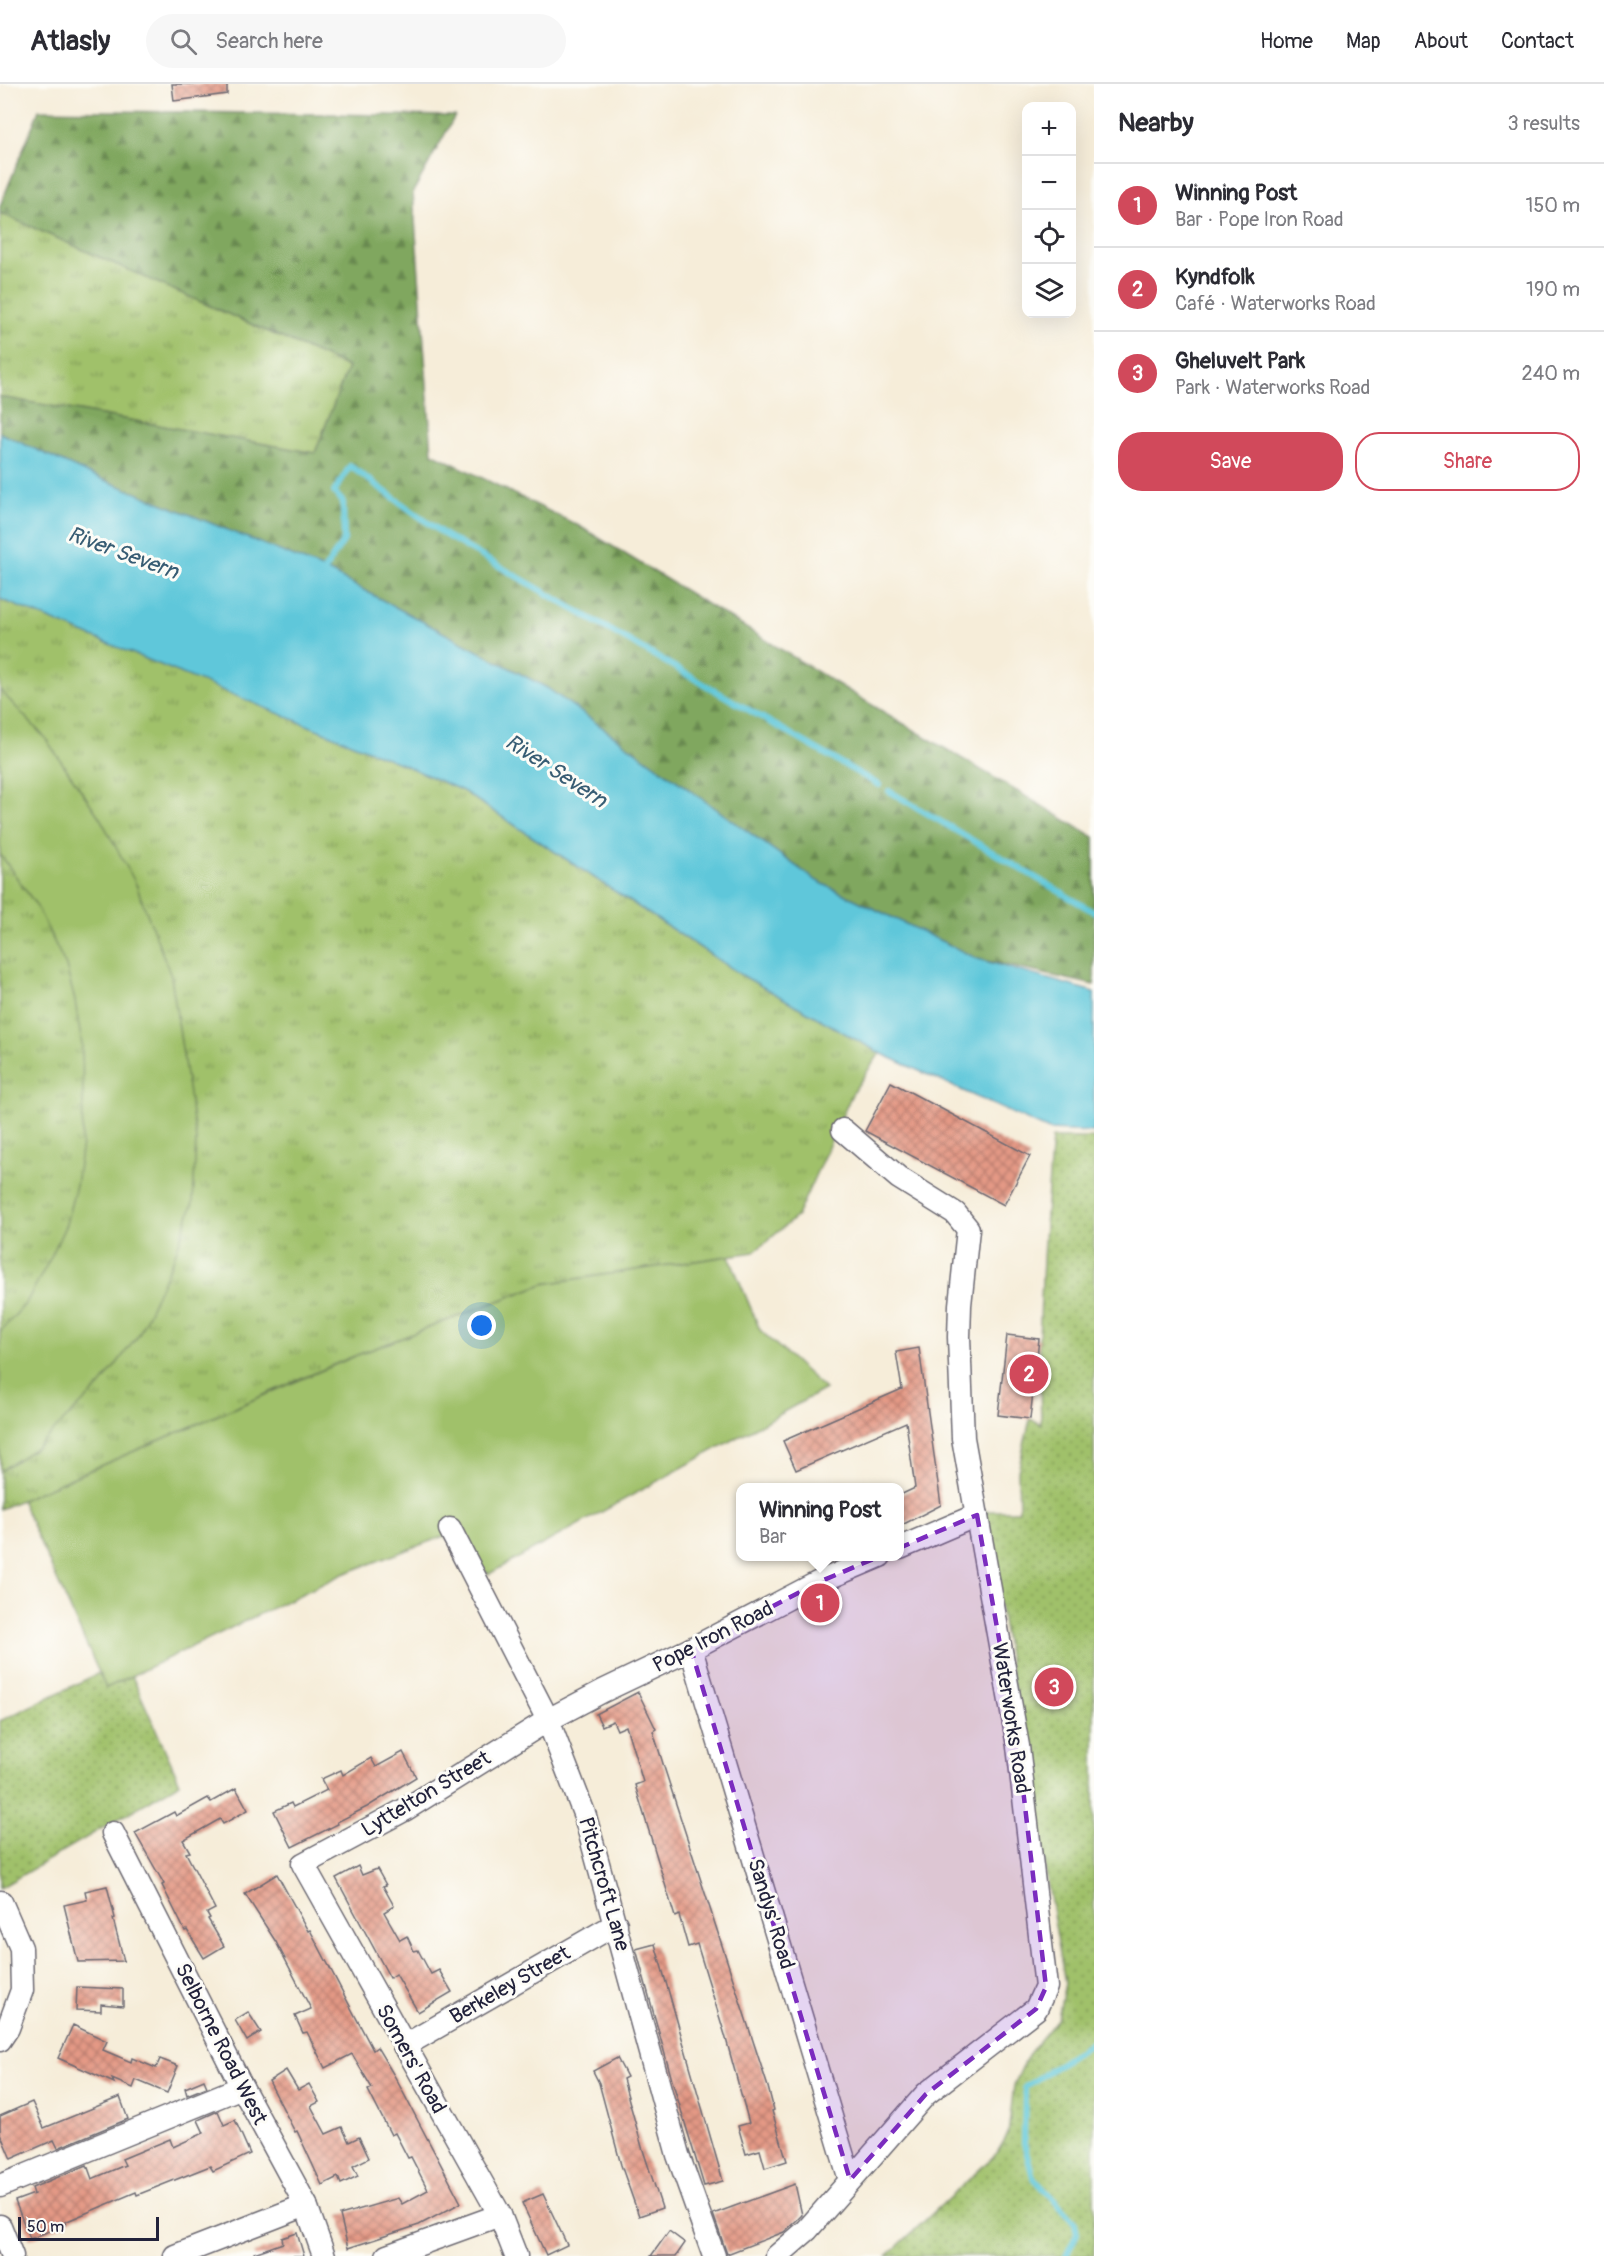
<!DOCTYPE html>
<html lang="en">
<head>
<meta charset="utf-8">
<style>
	:root { --surface:#fff; --page:#f7f7f7; --text:#2b2b33; --muted:#7c7c81; --line:#e1e1e2; --accent:#d1495b }
	body { margin:0; font-family:Pangolin,sans-serif; background:var(--page); color:var(--text) }
	.controls { position:absolute; right:18px; top:18px; display:grid; overflow:hidden; border-radius:12px; box-shadow:0 6px 24px #0002 }
	.controls button { width:54px; height:54px; display:grid; place-items:center; padding:0; border:0; border-bottom:2px solid var(--line); background:var(--surface); color:var(--text); font:30px sans-serif }
	.scale { position:absolute; left:18px; bottom:15px; width:141px; box-sizing:border-box; padding-left:6px; border:3px solid #22223b; border-top:0; font-size:16px; line-height:21px; white-space:nowrap; color:#22223b; -webkit-text-stroke:4px #fdfcf7; paint-order:stroke }
	.you { position:absolute; left:482px; top:1242px; width:21px; height:21px; margin:-15px; border:4px solid #fff; border-radius:50%; background:#1a73e8; box-shadow:0 0 0 9px #1a73e833 }
	.badge { display:grid; place-items:center; width:39px; height:39px; border-radius:50%; background:var(--accent); color:#fff; font-size:20px; font-weight:700 }
	.pin { position:absolute; translate:-50% -50%; border:3px solid #fff; box-shadow:0 2px 6px #0006 }
	.popup { position:absolute; left:736px; top:1399px; width:168px; height:78px; box-sizing:border-box; display:grid; place-content:center; border-radius:12px; background:var(--surface); filter:drop-shadow(0 2px 4px #0005); font-size:20px; white-space:nowrap; color:var(--muted) }
	.popup b { font-size:22px; color:var(--text) }
	.popup::after { content:''; position:absolute; left:50%; top:100%; margin-left:-12px; border:12px solid transparent; border-top-color:var(--surface) }
	.list { margin:0; padding:0; list-style:none }
	h2 { display:flex; justify-content:space-between; align-items:center; height:78px; margin:0; padding:0 24px; font-size:26px }
	h2 small { font-size:20px; font-weight:400; color:var(--muted) }
	.list li { display:grid; grid-template-columns:39px 1fr auto; gap:18px; align-items:center; box-sizing:border-box; height:84px; padding:0 24px; border-top:2px solid var(--line) }
	.list b { display:block; font-size:22px; white-space:nowrap }
	.list p { margin:0; font-size:20px; white-space:nowrap; color:var(--muted) }
	.list em { font-size:20px; font-style:normal; color:var(--muted) }
	.actions { display:flex; gap:12px; padding:18px 24px }
	.actions a { flex:1; padding:14px 0; border:2px solid var(--accent); border-radius:24px; text-align:center; font-size:21px; color:var(--accent) }
	.actions .main { background:var(--accent); color:#fff }
	.icon { flex:none; width:33px; height:33px; fill:none; stroke:currentColor; stroke-width:2; stroke-linecap:round; stroke-linejoin:round }
	.map { position:relative; flex:none; width:1094px; height:2172px; overflow:hidden }
	header { display:flex; align-items:center; gap:36px; box-sizing:border-box; height:84px; padding:0 30px; background:var(--surface); border-bottom:2px solid var(--line) }
	header strong { font-size:28px }
	nav { display:flex; gap:33px; margin-inline-start:auto; font-size:21px }
	.search { width:420px; height:54px; background:var(--page); display:flex; align-items:center; gap:15px; box-sizing:border-box; padding:0 21px; border-radius:33px; color:var(--muted); font-size:22px }
	main { display:flex }
	aside { flex:1; background:var(--surface) }
	.map>svg:first-child { display:block }
	.grass { fill:url(#grass-tufts); stroke:#617252; stroke-width:1.5 }
	.forest { fill:url(#forest-firs); stroke:#51644c; stroke-width:1.5 }
	.park { fill:url(#park-dots); stroke:#617252; stroke-width:1.5 }
	.garden { fill:#a0c16a; stroke:#617252; stroke-width:1.5 }
	.water { fill:#5ec7da; stroke:#40748a; stroke-width:1.5 }
	.lines { fill:none; stroke-linecap:round; stroke-linejoin:round }
	.stream { stroke:#5ec7da; stroke-width:6 }
	.building { fill:url(#building-cross-hatch) }
	.minor-casing { stroke:#6c6972; stroke-width:25 }
	.minor { stroke:#fff; stroke-width:22 }
	.marked { fill:#7b2cbf; fill-opacity:0.2; stroke:#7b2cbf; stroke-width:4.5; stroke-dasharray:12 8; stroke-linejoin:round }
	.labels { text-anchor:middle; dominant-baseline:central; stroke-width:6; stroke-linejoin:round; paint-order:stroke }
	.street-label { font-size:21px; fill:#22223b; stroke:#fdfcf7 }
	.water-label { font-size:22px; font-style:italic; fill:#375c73; stroke:#fdfcf7 }
</style>
</head>
<body>
<header>
<strong>Atlasly</strong>
<div class="search"><svg class="icon" aria-label="search" viewBox="0 0 24 24"><circle cx="10" cy="10" r="6"/><path d="M15 15l6 6"/></svg>Search here</div>
<nav><a>Home</a><a>Map</a><a>About</a><a>Contact</a></nav>
</header>
<main>
<div class="map">
<svg width="1094" height="2172" viewBox="0 0 1094 2172">
	<defs>
		<pattern id="grass-tufts" width="24" height="20" patternUnits="userSpaceOnUse" patternTransform="scale(1.5)"><rect width="24" height="20" fill="#a0c16a"/><path d="M3 7l-1-3M5 7V3M7 7l1-3M15 17l-1-3M17 17v-4M19 17l1-3" fill="none" stroke="#829c58"/></pattern>
		<pattern id="forest-firs" width="22" height="20" patternUnits="userSpaceOnUse" patternTransform="scale(1.5)"><rect width="22" height="20" fill="#80a75e"/><path d="M5 1l3.5 6h-7zM16 11l3.5 6h-7z" fill="#68884f"/></pattern>
		<pattern id="park-dots" width="8" height="8" patternUnits="userSpaceOnUse" patternTransform="scale(1.5)"><rect width="8" height="8" fill="#a0c16a"/><path d="M2 2h.1M6 6h.1" fill="none" stroke="#829c58" stroke-width="1.8" stroke-linecap="round"/></pattern>
		<pattern id="building-cross-hatch" width="8" height="8" patternUnits="userSpaceOnUse" patternTransform="scale(1.5)"><rect width="8" height="8" fill="#e49985"/><path d="M0 0l8 8M0 8l8-8" fill="none" stroke="#b87c6e"/></pattern>
	</defs>
	<rect width="100%" height="100%" fill="#fdfcf7"/>
	<filter id="ink" filterUnits="userSpaceOnUse"><feTurbulence type="fractalNoise" baseFrequency=".0167" numOctaves="2"/><feDisplacementMap in="SourceGraphic" scale="12" xChannelSelector="R" yChannelSelector="G"/><feConvolveMatrix kernelMatrix="1 2 1 2 8 2 1 2 1" color-interpolation-filters="sRGB"/></filter>
	<filter id="wash" filterUnits="userSpaceOnUse"><feTurbulence type="fractalNoise" baseFrequency=".008" numOctaves="4" result="noise"/><feDisplacementMap in="SourceGraphic" scale="24" xChannelSelector="R" yChannelSelector="G"/><feGaussianBlur stdDeviation="1.35" result="paint"/><feColorMatrix in="noise" values="0 0 0 0 0 0 0 0 0 0 0 0 0 0 0 0 0 1.4 0 .05"/><feComposite in="paint" operator="in"/></filter>
	<g filter="url(#wash)">
		<rect width="100%" height="100%" fill="#f6edd9"/>
		<g class="grass">
			<path d="M0,129L348,283L315,369L0,313Z"/>
			<path d="M0,515L402,680L463,707L740,890L880,969L853,1008L797,1132L754,1168L543,1200L347,1275L0,1425Z"/>
		</g>
		<path class="forest" d="M39,26L455,32L413,108L432,369L581,443L862,615L1094,753V901L978,875L817,797L547,604L324,485L87,389L0,349V313L315,369L348,283L0,129V122Z"/>
		<g class="park">
			<path d="M1052,1054H1094V2172H887L997,2069L1008,2050L1014,2001L1028,1971L1058,1934L1065,1899L983,1427H1019L1018,1387L1030,1335L1041,1340L1039,1255L1044,1156Z"/>
			<path d="M99,1589L106,1604L132,1592L180,1699L0,1804V1637Z"/>
		</g>
		<g class="garden">
			<path d="M0,606L46,655L100,734L135,798L171,892L196,1056L193,1119L174,1173L139,1250L101,1301L37,1363L0,1387V1248L26,1219L50,1175L66,1140L76,1101L82,1059L83,1017L82,961L75,917L66,882L36,821L0,770Z"/>
			<path d="M729,1172L760,1246L825,1305L489,1490L444,1452L343,1490L106,1604L21,1416L360,1270L543,1200Z"/>
		</g>
		<path class="water" d="M0,349L87,389L324,485L547,604L817,797L978,875L1094,908V1048L1049,1046L880,969L740,890L463,707L402,680L0,515Z"/>
		<g class="lines">
			<g class="stream">
				<path d="M321,491L344,456L343,418L334,408L350,382L445,451L879,701"/>
				<path d="M889,707L1094,828"/>
				<path d="M1066,2172L1077,2150L1075,2139L1033,2093L1024,2059L1025,2003L1094,1957"/>
			</g>
		</g>
		<g id="blocks">
			<g class="building">
				<path d="M172,0H227V10L174,17Z"/>
				<path d="M891,998L1030,1072L1004,1121L865,1047Z"/>
				<path d="M1007,1251L1039,1255L1030,1335L998,1331Z"/>
				<path d="M919,1264L941,1421L900,1442V1411L915,1404L906,1338L796,1386L783,1357L902,1305L896,1268Z"/>
				<path d="M638,1608L656,1645L653,1647L664,1683L768,2003L774,2026L772,2027L787,2077L765,2084L760,2066L746,2070L738,2042L749,2039L725,1951L697,1860L688,1863L679,1831L675,1833L635,1701L643,1698L626,1642L617,1646L613,1637L602,1642L596,1630Z"/>
				<path d="M403,1668L416,1693L367,1723L337,1738L338,1740L292,1763L274,1727L291,1719L293,1723L327,1706L321,1695L341,1686L343,1691L371,1674L376,1683Z"/>
				<path d="M236,1704L248,1726L223,1740L220,1735L183,1756L190,1768L186,1769L215,1825L207,1829L210,1834L208,1835L224,1862L204,1874L187,1846L185,1847L162,1801L164,1800L135,1749L174,1728L176,1732L208,1714L211,1718Z"/>
				<path d="M358,1782L362,1791L377,1785L386,1801L383,1802L394,1822L384,1828L400,1856L407,1852L414,1867L418,1866L431,1890L439,1886L452,1908L418,1928L396,1890L390,1894L336,1794Z"/>
				<path d="M277,1790L308,1847L310,1846L373,1966L377,1963L395,1993L461,2119L419,2141L348,2164L340,2131L398,2114L402,2120L428,2106L411,2073L408,2074L395,2049L391,2051L368,2006L372,2004L352,1970L325,1984L307,1948L303,1949L295,1932L311,1925L276,1858L245,1810Z"/>
				<path d="M107,1802L115,1834L113,1835L124,1877L78,1878L64,1821L87,1816L85,1807Z"/>
				<path d="M655,1860L723,2097L704,2102L672,1996L636,1865Z"/>
				<path d="M77,1903L123,1905V1922L101,1920V1927L76,1926Z"/>
				<path d="M248,1928L261,1948L247,1957L235,1936Z"/>
				<path d="M73,1941L107,1957L103,1966L131,1978L132,1974L156,1984L160,1975L178,1982L167,2009L136,1996L133,2004L112,1995L114,1999L58,1974Z"/>
				<path d="M617,1974L627,1993L623,1995L642,2063L662,2124L639,2132L621,2081L599,1999L593,1987Z"/>
				<path d="M286,1986L298,2006L309,2000L319,2018L311,2022L326,2050L342,2043L349,2058L359,2053L369,2074L353,2082L358,2092L341,2100L338,2093L322,2101L297,2047L295,2048L269,1997Z"/>
				<path d="M204,1996L207,2003L187,2011L185,2004Z"/>
				<path d="M120,2013L128,2035L58,2064L54,2056L11,2075L0,2049V2032L32,2018L44,2044Z"/>
				<path d="M218,2027L224,2041L235,2036L250,2070L213,2087L210,2082L137,2111L136,2108L65,2138L66,2140L30,2155L15,2117L34,2110L32,2104L87,2081L92,2095L125,2081L122,2075L170,2055L173,2063L204,2049L198,2036Z"/>
				<path d="M795,2100L802,2131L797,2136L784,2148L727,2170L713,2130Z"/>
				<path d="M543,2110L567,2161L546,2171L522,2119Z"/>
				<path d="M669,2147L685,2159L676,2172H651Z"/>
				<path d="M297,2149L304,2172H254V2169L283,2159L282,2154Z"/>
			</g>
		</g>
	</g>
	<g filter="url(#ink)">
		<use href="#blocks" fill-opacity="0" stroke="#6c6972" stroke-width="1.5"/>
		<g class="lines">
			<g class="minor-casing">
				<g id="minor">
					<path d="M450,1445L548,1636L585,1732L678,2071L714,2172"/>
					<path d="M900,1464L977,1431"/>
					<path d="M691,1565L850,2096"/>
					<path d="M113,1749L242,2003L306,2121L324,2172"/>
					<path d="M0,1956L8,1944L22,1906L21,1864L1,1818"/>
					<path d="M404,1962L616,1840"/>
					<path d="M0,2102L242,2003"/>
					<path d="M0,2142L12,2172"/>
					<path d="M175,2172L306,2121"/>
					<path d="M387,2172L500,2131"/>
					<path d="M516,2172L500,2131L303,1780L406,1725L548,1636L603,1607L691,1565L819,1498L880,1472"/>
					<path d="M777,2172L807,2146L926,2010L1036,1925L1046,1903L1018,1662L963,1354L959,1253L960,1221L968,1145L955,1129L899,1094L843,1046"/>
				</g>
			</g>
			<use href="#minor" class="minor"/>
		</g>
	</g>
	<path class="marked" d="M977,1431L1018,1662L1046,1903L1036,1925L926,2010L850,2096L691,1565L819,1498Z"/>
	<g class="labels">
		<g class="street-label">
			<text transform="translate(713 1553) rotate(-27)">Pope Iron Road</text>
			<text transform="translate(1011 1634) rotate(81)">Waterworks Road</text>
			<text transform="translate(426 1710) rotate(-31)">Lyttelton Street</text>
			<text transform="translate(604 1800) rotate(74)">Pitchcroft Lane</text>
			<text transform="translate(771 1830) rotate(73)">Sandys' Road</text>
			<text transform="translate(510 1901) rotate(-30)">Berkeley Street</text>
			<text transform="translate(221 1960) rotate(63)">Selborne Road West</text>
			<text transform="translate(411 1975) rotate(61)">Somers' Road</text>
		</g>
		<g class="water-label">
			<text transform="translate(123 469) rotate(20)">River Severn</text>
			<text transform="translate(556 687) rotate(33)">River Severn</text>
		</g>
	</g>
</svg>
<div class="controls">
<button>+</button>
<button>−</button>
<button><svg class="icon" aria-label="locate" viewBox="0 0 24 24"><circle cx="12" cy="12" r="6"/><path d="M12 2v4M12 18v4M2 12h4M18 12h4"/></svg></button>
<button><svg class="icon" aria-label="layers" viewBox="0 0 24 24"><path d="M12 4l9 5-9 5-9-5zM3 14l9 5 9-5"/></svg></button>
</div>
<div class="scale">50 m</div>
<div class="you"></div>
<div class="pin badge" style="left:820px;top:1519px">1</div>
<div class="popup"><b>Winning Post</b>Bar</div>
<div class="pin badge" style="left:1029px;top:1290px">2</div>
<div class="pin badge" style="left:1054px;top:1603px">3</div>
</div>
<aside>
<h2>Nearby<small>3 results</small></h2>
<ul class="list">
<li><span class="badge">1</span><div><b>Winning Post</b><p>Bar · Pope Iron Road</p></div><em>150 m</em></li>
<li><span class="badge">2</span><div><b>Kyndfolk</b><p>Café · Waterworks Road</p></div><em>190 m</em></li>
<li><span class="badge">3</span><div><b>Gheluvelt Park</b><p>Park · Waterworks Road</p></div><em>240 m</em></li>
</ul>
<div class="actions"><a class="main">Save</a><a>Share</a></div>
</aside>
</main>
</body>
</html>
